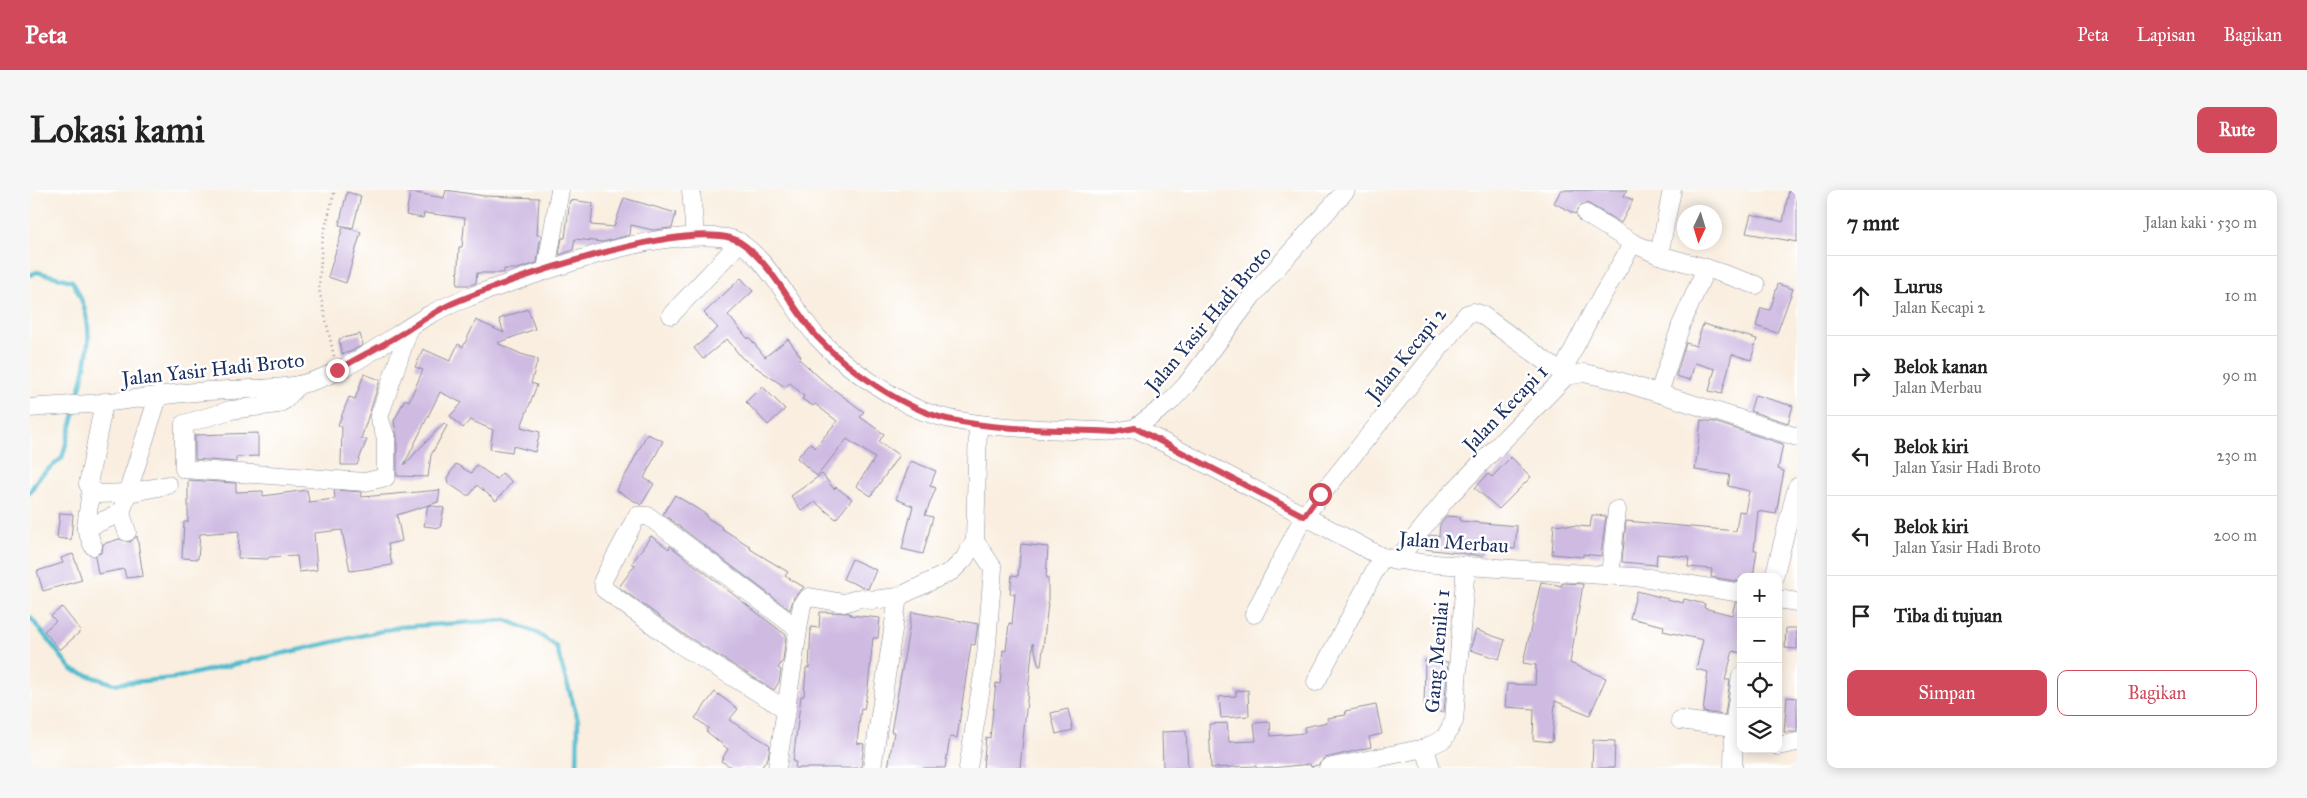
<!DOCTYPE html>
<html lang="id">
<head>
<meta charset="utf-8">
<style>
	:root { --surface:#fff; --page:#f6f6f6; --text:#222; --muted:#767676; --line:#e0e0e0; --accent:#d1495b }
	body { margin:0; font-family:"IM FELL Great Primer",serif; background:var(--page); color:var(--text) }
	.controls { position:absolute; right:15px; bottom:15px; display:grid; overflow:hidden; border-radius:10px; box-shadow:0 2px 12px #0003 }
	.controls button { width:45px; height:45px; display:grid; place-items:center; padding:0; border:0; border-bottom:1px solid var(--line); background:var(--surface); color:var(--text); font:25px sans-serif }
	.compass { position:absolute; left:1647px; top:15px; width:45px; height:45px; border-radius:50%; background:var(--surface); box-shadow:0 2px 12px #0003; rotate:184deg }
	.stop { position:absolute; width:15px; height:15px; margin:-11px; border:4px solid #d1495b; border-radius:50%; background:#fff }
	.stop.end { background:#d1495b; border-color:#fff; box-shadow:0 1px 5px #0008 }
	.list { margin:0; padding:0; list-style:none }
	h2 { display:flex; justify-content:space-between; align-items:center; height:65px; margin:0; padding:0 20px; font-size:21px }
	h2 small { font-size:16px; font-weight:400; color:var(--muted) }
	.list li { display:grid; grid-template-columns:32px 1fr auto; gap:15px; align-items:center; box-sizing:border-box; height:80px; padding:0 20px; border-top:1px solid var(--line) }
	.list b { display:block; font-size:19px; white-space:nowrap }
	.list p { margin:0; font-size:16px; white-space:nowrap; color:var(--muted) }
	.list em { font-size:16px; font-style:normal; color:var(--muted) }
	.actions { display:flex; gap:10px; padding:15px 20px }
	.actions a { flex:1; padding:11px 0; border:1px solid var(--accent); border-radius:10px; text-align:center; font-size:18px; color:var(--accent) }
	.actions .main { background:var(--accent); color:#fff }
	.icon { flex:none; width:28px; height:28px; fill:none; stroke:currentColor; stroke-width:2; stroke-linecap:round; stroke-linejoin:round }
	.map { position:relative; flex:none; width:1767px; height:578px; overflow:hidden; border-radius:10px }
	header { display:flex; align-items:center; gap:30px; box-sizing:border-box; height:70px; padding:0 25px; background:var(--accent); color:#fff }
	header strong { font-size:24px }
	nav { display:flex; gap:28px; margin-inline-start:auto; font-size:18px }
	.intro { display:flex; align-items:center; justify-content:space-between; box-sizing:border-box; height:120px; padding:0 30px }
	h1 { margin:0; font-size:35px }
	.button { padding:12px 22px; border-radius:10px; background:var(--accent); color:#fff; font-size:18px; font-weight:700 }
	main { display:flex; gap:30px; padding:0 30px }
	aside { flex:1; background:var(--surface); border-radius:10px; box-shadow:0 2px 12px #0003 }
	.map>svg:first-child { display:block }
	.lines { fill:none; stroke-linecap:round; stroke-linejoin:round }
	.stream { stroke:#51bbce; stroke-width:4.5 }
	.building { fill:#cfbae2 }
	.minor-casing { stroke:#8a8e9e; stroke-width:19 }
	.path { stroke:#8a8e9e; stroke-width:2.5; stroke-dasharray:1 4; stroke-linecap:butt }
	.minor { stroke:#fff; stroke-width:18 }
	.route { stroke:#d1495b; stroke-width:6 }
	.labels { text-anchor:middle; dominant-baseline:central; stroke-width:5; stroke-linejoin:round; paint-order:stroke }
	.street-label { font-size:20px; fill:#1b2f5e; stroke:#fff }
</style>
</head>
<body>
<header>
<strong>Peta</strong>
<nav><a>Peta</a><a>Lapisan</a><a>Bagikan</a></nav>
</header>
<div class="intro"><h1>Lokasi kami</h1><a class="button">Rute</a></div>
<main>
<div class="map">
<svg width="1767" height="578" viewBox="0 0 1767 578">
	<rect width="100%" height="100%" fill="#fff"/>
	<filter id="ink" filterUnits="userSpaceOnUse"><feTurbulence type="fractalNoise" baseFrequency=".02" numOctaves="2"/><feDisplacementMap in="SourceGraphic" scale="10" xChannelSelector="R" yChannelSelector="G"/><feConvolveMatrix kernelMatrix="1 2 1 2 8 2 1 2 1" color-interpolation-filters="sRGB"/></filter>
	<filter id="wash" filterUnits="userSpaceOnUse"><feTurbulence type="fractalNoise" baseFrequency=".0096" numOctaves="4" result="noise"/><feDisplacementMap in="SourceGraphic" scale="20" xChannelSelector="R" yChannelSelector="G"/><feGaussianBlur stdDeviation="1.12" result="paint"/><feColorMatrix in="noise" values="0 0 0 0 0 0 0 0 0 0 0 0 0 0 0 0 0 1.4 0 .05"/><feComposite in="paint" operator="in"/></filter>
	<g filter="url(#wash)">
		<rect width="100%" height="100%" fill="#f9eedf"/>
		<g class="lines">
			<g class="stream">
				<path d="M0,85L7,82L42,91C68,134 58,165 47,211"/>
				<path d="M0,302L9,287L32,268L46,218"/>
				<path d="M0,427L42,480L84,494L144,488L370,437L476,430L505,442L526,456L548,530L547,578"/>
			</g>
		</g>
		<g id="blocks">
			<g class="building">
				<path d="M416,0L454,6L509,8L507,45H511L507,73L487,79H474V83H447L446,93L440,95H427L429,57H432L435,28L394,23L393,28L376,25L380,2L414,8Z"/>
				<path d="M1531,0H1597L1594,6L1603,10L1591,33L1557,13L1551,15L1545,24L1524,13Z"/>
				<path d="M1759,0H1767V52L1716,43L1721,24L1753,32Z"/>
				<path d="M317,2L331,6L323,38L309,35Z"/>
				<path d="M594,8L646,23L642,38L623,40L601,35L600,45L573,52L545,49L543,60L529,65L532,48H535L540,10L563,13L561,35L584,37Z"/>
				<path d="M313,37L331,42L316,93L298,87Z"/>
				<path d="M711,88L723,101L698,125L718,149L719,147L735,167L758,149L771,167L769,169L798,195L834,222L830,227L854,244L849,252L869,265L841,306L826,296L845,268L817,249L787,286L767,268L780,253L785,258L807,231L785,214L783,216L772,209L774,206L760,193L755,197L712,168L697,149L673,169L664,158L688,138L674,123Z"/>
				<path d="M1748,94L1763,99L1747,143L1726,136L1731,118L1740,120Z"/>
				<path d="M498,119L505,139L467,153L491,164L508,169L501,193L507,195L491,237L510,242L505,262L483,256L482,262L460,259L463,240L440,230L433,238L420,226L432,213L410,202L374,275L414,233L417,236L401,265L398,287L367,286V248L364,231L375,209L379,211L393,180L385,177L393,159L420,171L428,154L433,157L446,130L474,143L469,129Z"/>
				<path d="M1673,134L1727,149L1721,170L1702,164L1692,204L1679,201L1685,179L1665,173L1660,190L1646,186L1656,153L1666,156Z"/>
				<path d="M330,144L333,155L320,162L312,164L309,149Z"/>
				<path d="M334,184L350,190L331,249H337L327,275H311L312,237L308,235L319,207L325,209Z"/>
				<path d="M732,196L755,219L738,235L716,212Z"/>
				<path d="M1725,205L1763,216L1758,233L1720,221Z"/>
				<path d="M1671,230L1684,232L1753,254L1748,279L1754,281L1746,324L1728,321L1724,360H1727L1723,387H1711V392L1681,387L1682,379L1658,377L1659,367L1627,364L1626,375L1592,372L1596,331L1706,341L1709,321L1715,322L1719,301L1698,296L1700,285L1665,280Z"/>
				<path d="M228,243V266L206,267V272L165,269V245Z"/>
				<path d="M617,244L633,251L614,288L624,294L611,315L586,300L599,279Z"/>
				<path d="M1481,267L1501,287L1469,319L1445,298L1458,284L1462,287Z"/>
				<path d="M881,271L906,281L900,296L906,298L895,325L903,327L893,364L872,359L883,316L866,309Z"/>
				<path d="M426,274L441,283L446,275L467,289L472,283L482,292L466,311L447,295L440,305H436L418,293L417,288Z"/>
				<path d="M792,284L804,299L806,297L822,309L806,329L785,312L772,321L761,306Z"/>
				<path d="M158,290L206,293V302L233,301V306L277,300L279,312L305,309L304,300L331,302L332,307L410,300L408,312L367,325L372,351L358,354L362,375L320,381L312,340L284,343L287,380L269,382L267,366L239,367L238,369L208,368L209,341L170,344L168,369L152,368L154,332H158Z"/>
				<path d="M645,305L677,325L676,327L692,337L691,338L721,357L720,359L758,382L755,386L774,397L764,407L760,420L633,324Z"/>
				<path d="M398,315L414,318L410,338L394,336Z"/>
				<path d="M30,323L43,324L41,350L27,348Z"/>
				<path d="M1562,325L1576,326L1571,366L1553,364V367L1522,364L1524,334L1560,337Z"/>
				<path d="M1416,326L1430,327V331L1487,336L1485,359L1454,356L1453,366L1395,359L1396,351L1400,346H1409L1410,334Z"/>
				<path d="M107,346L113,386L96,388L94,379L68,384L65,366L72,362L73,354L89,349L100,352Z"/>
				<path d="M621,346L639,359L640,356L756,445L753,471L748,478L751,480L749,492L744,500L655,445L589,397L605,375L602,373Z"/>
				<path d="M991,354L1018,357L1016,388H1018V413L1011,476H1009L1003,453L990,578H953L956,547L960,548L966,493L970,494L973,460L976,461L979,433L982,434L985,404H980L982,385L988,386Z"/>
				<path d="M43,364L52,390L13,401L7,381L33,373L31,368Z"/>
				<path d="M822,369L846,380L838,399L813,389Z"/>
				<path d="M1511,392L1532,396V393L1553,394L1540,473L1576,488L1560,525L1525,511L1522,552L1503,550L1504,519L1475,517L1477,494L1505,495L1506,475L1493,473Z"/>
				<path d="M1607,401L1653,413L1654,409L1675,414L1674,418L1702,425L1705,413H1711V463L1703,461L1695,490H1700L1695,525L1673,522L1678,482L1666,479L1673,450L1633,441L1634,436L1600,428Z"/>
				<path d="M32,417L51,441L30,460L14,441L26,431L21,426Z"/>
				<path d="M790,422L820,423V425L850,428L848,448H843L838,498L834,519L831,518L827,553L834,554L831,578H765L766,572H763L771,506H774L776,478H779L781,437L789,438Z"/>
				<path d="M882,422L948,434L945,455L941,454L927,548L920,547L915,578H858L864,542H861Z"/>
				<path d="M1756,438H1767V459L1755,458Z"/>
				<path d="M1446,440L1475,450L1469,469L1440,460Z"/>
				<path d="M1395,470L1418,472L1414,522L1394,521Z"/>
				<path d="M1218,500L1219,526L1191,528L1189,507L1206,506V501Z"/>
				<path d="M685,502L708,519L699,530L740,555L738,568L731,578H703L691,571L698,559L676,541L678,538L665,528Z"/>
				<path d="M1757,507L1767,508V542H1754Z"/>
				<path d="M1346,515L1352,544L1339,547L1341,557L1295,568L1288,575L1281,577L1280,574L1242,578H1226V576L1181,578L1179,534L1197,533L1199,552L1226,551L1224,533L1240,532L1241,546L1275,543L1274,537L1298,532L1297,528L1316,525L1315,521Z"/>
				<path d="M1038,519L1043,540L1026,544L1021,523Z"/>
				<path d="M1156,541L1158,578H1133L1132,542Z"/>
				<path d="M1563,550L1585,551L1584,578H1562Z"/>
			</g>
		</g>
	</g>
	<g filter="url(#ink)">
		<use href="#blocks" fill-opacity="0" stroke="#8a8e9e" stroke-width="1"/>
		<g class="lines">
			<g class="minor-casing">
				<g id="minor">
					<path d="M661,0L665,46"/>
					<path d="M1556,24L1603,53L1629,65L1676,78L1651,135L1629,203"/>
					<path d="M1629,65L1642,0"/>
					<path d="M1676,78L1726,95"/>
					<path d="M516,80L530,0"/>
					<path d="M641,125L710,52"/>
					<path d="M1532,182L1562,123L1603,53"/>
					<path d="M268,195L255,210L248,214L201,220L154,234V279L335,292L356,287V248L349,227L379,139"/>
					<path d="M74,212L58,294L67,304L98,303L138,295"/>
					<path d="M0,218C24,216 48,215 71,213C107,209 142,203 178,201C207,199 239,200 268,195C314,186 359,148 399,125C429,109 462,99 494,88C556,67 630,40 697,48C729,52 766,124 788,148C813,175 846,197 879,215C932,242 1024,238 1084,242L1105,238L1140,212L1156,195L1222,106L1316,0"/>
					<path d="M1105,238L1182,277L1352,367L1390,373L1619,388L1711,403"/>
					<path d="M61,299L56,338L63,356"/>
					<path d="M56,338L91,323"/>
					<path d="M97,342L91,323L129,204"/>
					<path d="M945,351L948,234"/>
					<path d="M1366,371L1417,308L1536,186L1554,183L1586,190L1767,247"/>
					<path d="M1580,385L1587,320"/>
					<path d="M1744,387L1767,297"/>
					<path d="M1748,409L1767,412"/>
					<path d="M1224,424L1274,326L1437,124L1444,122L1452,125L1536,186"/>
					<path d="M1286,492L1352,367"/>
					<path d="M757,520L649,454L574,399L573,390L607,326H618L768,439"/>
					<path d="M1650,530L1704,537"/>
					<path d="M1748,556L1767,552"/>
					<path d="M1395,558L1401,578"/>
					<path d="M747,578L772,414L779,407L814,413L830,408L842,410L868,407L922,381L934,369L945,351L963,378L956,466L938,578"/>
					<path d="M842,578L868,407"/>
					<path d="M1298,578L1395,558L1414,549L1424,531L1436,375"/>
					<path d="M1703,578L1704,537L1711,486"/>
				</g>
			</g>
			<path class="path" d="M304,166L289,99L292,50L305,0"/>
			<use href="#minor" class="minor"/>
		</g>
	</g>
	<g class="lines" filter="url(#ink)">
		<path class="route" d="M307,180C331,166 356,154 379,139C393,130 406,121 421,114C471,92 665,24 710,52C741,72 763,120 788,148C818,180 874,219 917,229C970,241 1030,239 1084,242L1105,238L1274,326L1290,304"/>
	</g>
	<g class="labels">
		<g class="street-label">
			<text transform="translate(1178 129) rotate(-50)">Jalan Yasir Hadi Broto</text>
			<text transform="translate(1376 164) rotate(-51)">Jalan Kecapi 2</text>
			<text transform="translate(183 179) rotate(-6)">Jalan Yasir Hadi Broto</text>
			<text transform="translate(1475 218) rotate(-46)">Jalan Kecapi 1</text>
			<text transform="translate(1424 352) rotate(4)">Jalan Merbau</text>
			<text transform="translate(1407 461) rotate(-85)">Gang Menilai 1</text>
		</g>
	</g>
</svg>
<div class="controls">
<button>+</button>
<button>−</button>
<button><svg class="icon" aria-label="locate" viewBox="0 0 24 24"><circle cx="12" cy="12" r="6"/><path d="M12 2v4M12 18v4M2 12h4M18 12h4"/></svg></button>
<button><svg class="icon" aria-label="layers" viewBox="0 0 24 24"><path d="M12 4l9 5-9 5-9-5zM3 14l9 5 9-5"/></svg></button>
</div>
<svg class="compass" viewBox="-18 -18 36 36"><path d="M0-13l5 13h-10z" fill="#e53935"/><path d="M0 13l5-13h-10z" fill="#767676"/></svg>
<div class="stop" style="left:1290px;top:304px"></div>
<div class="stop end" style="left:307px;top:180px"></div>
</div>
<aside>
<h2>7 mnt<small>Jalan kaki · 530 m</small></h2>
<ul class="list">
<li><svg class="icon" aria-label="ahead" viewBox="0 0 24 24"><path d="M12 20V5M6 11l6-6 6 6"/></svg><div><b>Lurus</b><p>Jalan Kecapi 2</p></div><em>10 m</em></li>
<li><svg class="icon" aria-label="right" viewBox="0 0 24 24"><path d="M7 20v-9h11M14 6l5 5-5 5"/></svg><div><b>Belok kanan</b><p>Jalan Merbau</p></div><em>90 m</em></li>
<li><svg class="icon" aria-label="left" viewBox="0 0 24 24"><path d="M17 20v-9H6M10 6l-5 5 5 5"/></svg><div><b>Belok kiri</b><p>Jalan Yasir Hadi Broto</p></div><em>230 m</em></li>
<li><svg class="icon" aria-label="left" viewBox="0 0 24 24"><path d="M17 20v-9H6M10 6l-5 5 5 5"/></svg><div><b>Belok kiri</b><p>Jalan Yasir Hadi Broto</p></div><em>200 m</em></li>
<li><svg class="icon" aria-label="arrive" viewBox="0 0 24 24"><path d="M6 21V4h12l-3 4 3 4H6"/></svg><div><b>Tiba di tujuan</b></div></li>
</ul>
<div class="actions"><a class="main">Simpan</a><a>Bagikan</a></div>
</aside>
</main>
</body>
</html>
